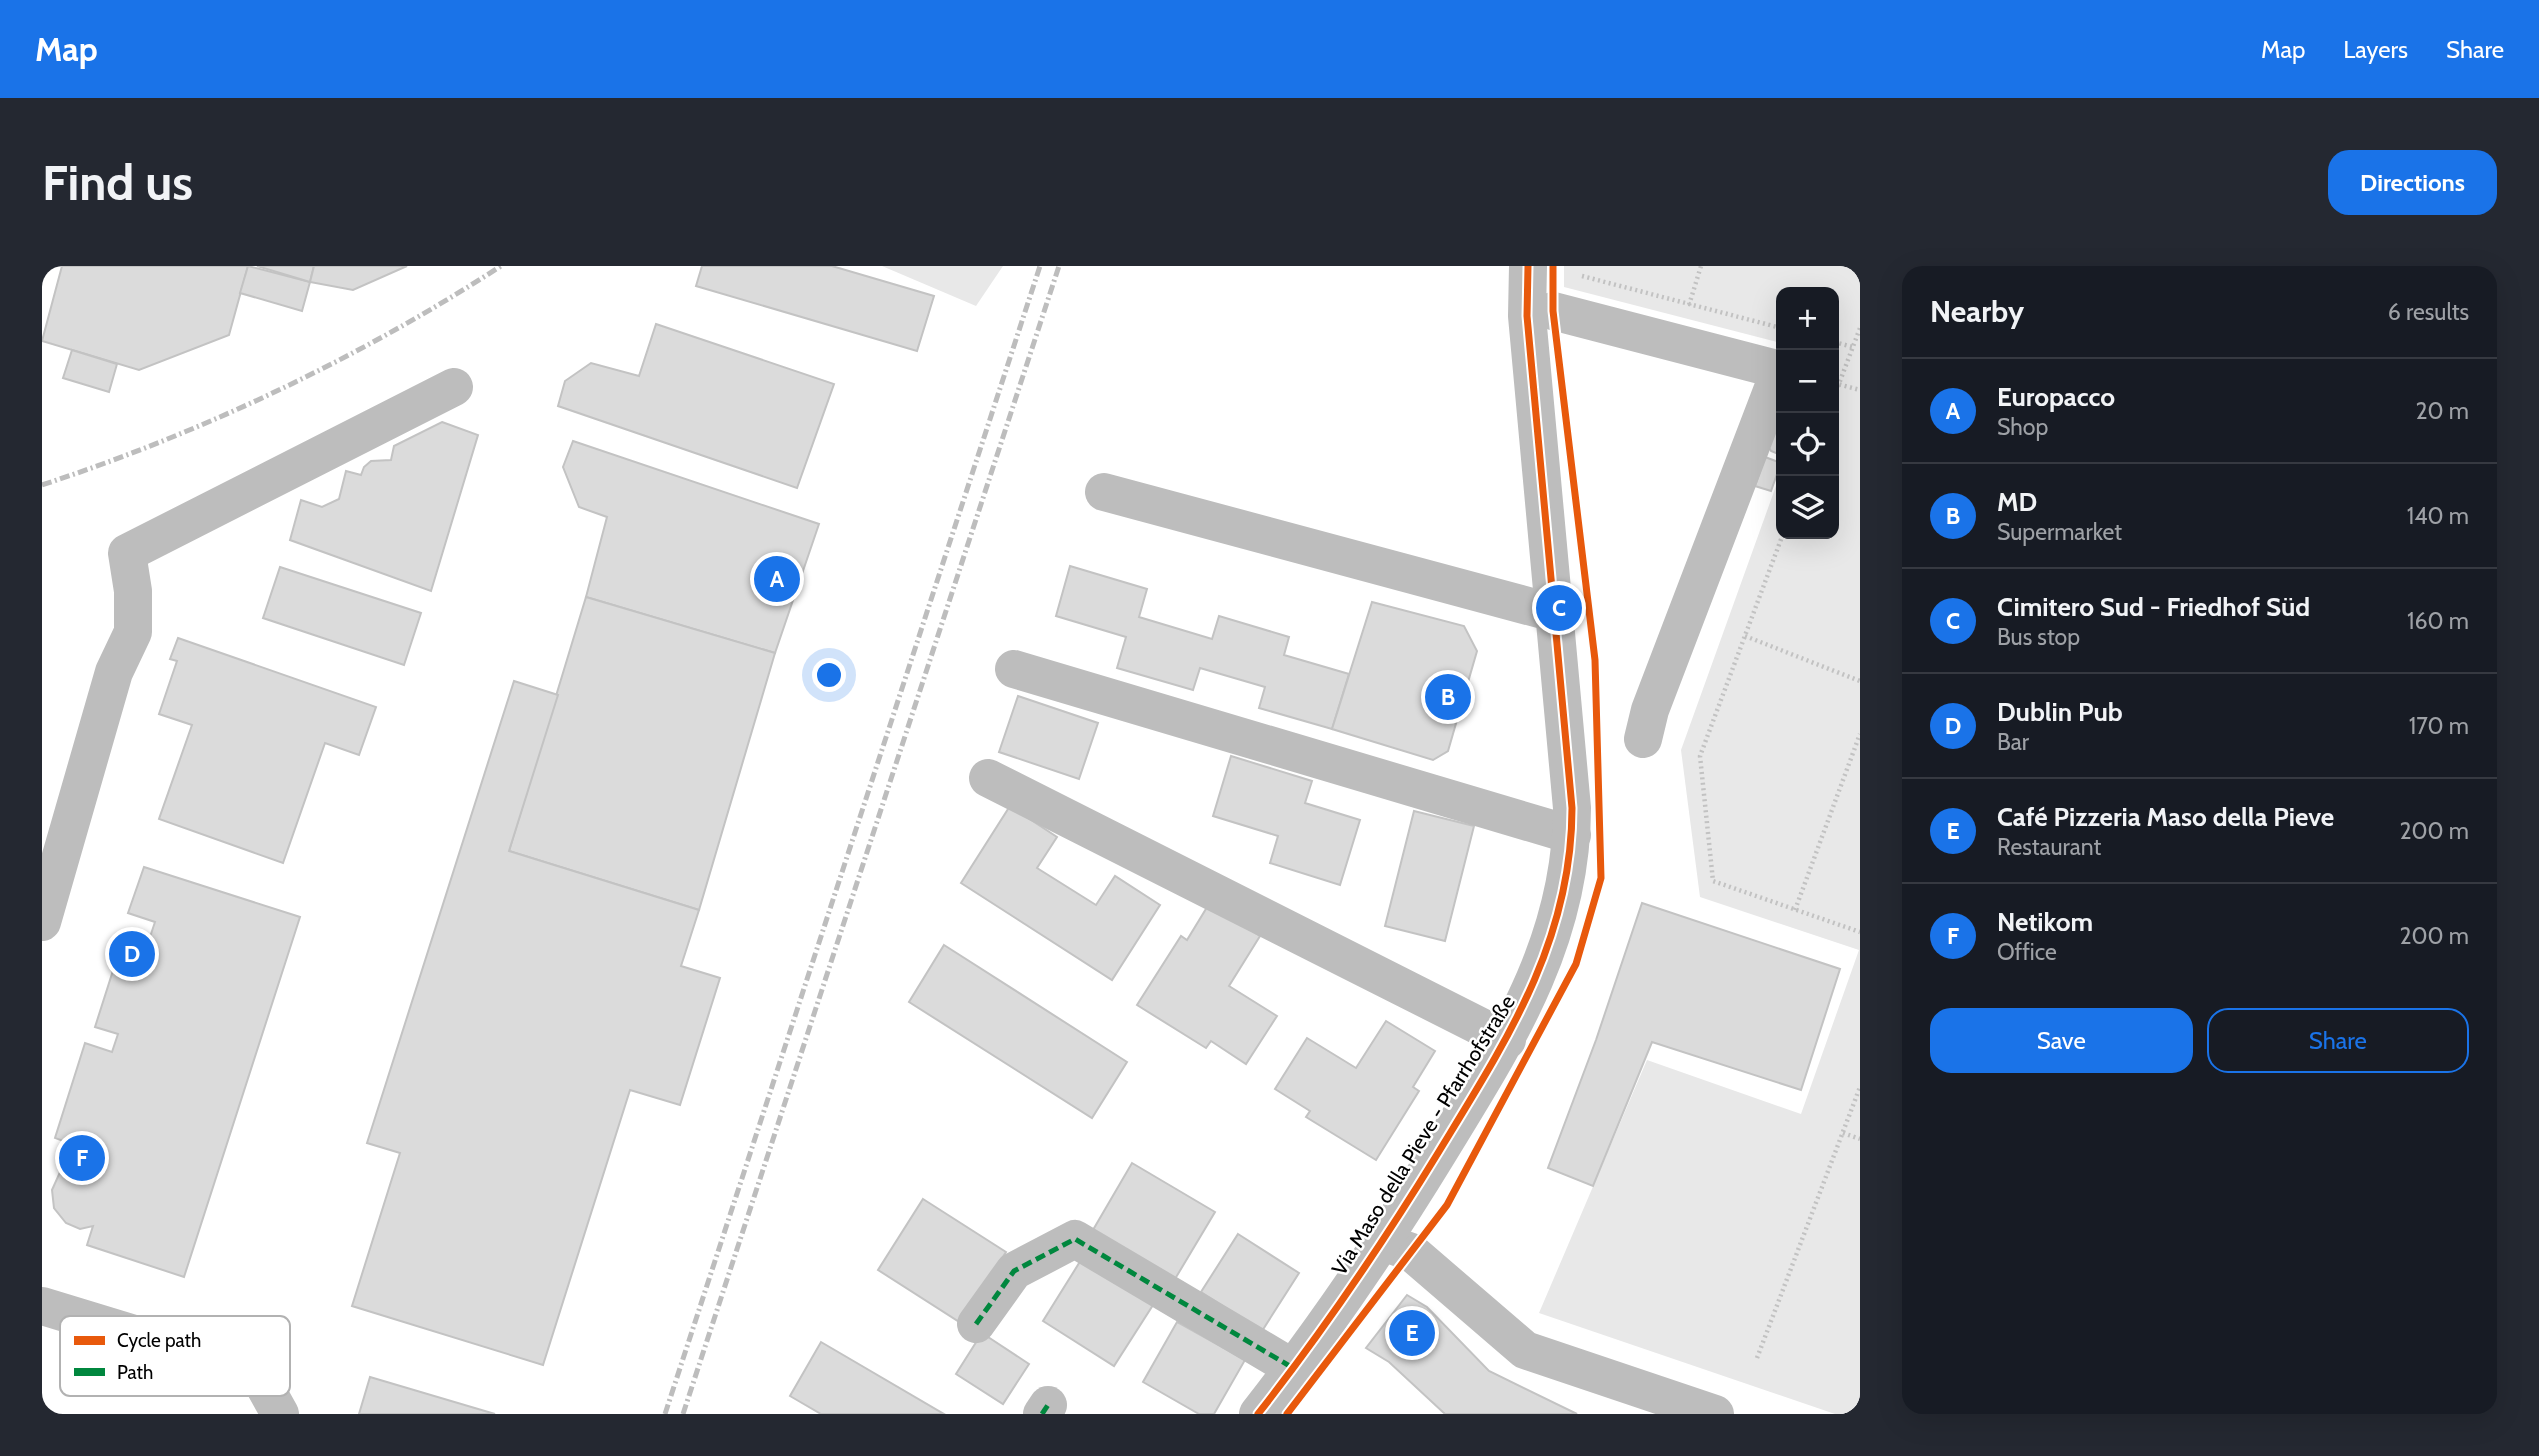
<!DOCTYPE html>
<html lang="en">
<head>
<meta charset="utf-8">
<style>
	:root { --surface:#171b24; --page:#242831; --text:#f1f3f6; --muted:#9ea1a6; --line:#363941; --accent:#1a73e8 }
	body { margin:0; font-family:Cabin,sans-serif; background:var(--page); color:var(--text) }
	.controls { position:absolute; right:21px; top:21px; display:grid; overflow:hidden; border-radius:14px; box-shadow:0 7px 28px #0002 }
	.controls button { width:63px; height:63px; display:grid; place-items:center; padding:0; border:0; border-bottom:2px solid var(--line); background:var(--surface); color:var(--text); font:35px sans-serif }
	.you { position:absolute; left:788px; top:410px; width:24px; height:24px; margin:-18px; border:5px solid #fff; border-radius:50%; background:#1a73e8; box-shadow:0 0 0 10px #1a73e833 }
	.badge { display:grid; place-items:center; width:46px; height:46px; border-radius:50%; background:var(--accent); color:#fff; font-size:23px; font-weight:700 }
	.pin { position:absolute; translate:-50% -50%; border:4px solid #fff; box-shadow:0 2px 7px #0006 }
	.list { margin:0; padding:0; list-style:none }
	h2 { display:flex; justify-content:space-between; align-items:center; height:91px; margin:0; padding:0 28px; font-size:30px }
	h2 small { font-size:23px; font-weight:400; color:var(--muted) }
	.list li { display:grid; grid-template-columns:46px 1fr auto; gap:21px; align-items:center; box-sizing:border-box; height:105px; padding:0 28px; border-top:2px solid var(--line) }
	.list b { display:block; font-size:26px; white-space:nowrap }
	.list p { margin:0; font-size:23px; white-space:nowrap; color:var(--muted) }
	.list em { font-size:23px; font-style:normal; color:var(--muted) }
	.actions { display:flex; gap:14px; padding:21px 28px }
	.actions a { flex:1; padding:16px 0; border:2px solid var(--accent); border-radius:21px; text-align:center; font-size:24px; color:var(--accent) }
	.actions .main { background:var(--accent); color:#fff }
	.icon { flex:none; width:38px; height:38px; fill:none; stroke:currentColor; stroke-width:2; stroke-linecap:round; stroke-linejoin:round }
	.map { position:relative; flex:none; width:1818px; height:1148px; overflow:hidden; border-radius:21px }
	header { display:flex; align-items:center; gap:42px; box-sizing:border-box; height:98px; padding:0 35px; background:var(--accent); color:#fff }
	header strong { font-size:33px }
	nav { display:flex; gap:38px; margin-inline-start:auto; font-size:24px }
	.intro { display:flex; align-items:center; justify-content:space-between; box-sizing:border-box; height:168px; padding:0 42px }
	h1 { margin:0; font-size:49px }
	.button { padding:18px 32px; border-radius:21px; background:var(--accent); color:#fff; font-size:24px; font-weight:700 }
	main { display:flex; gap:42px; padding:0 42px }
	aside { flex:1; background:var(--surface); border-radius:21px; box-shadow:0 7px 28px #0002 }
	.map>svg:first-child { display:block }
	.green { fill:#e8e8e8 }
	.building { fill:#dbdbdb; stroke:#c3c3c3; stroke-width:2 }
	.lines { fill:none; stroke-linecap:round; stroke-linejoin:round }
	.path { stroke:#c2c2c2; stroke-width:4.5; stroke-dasharray:2 3.5; stroke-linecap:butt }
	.minor { stroke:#bdbdbd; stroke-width:38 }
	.rail { stroke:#bdbdbd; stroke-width:5; stroke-dasharray:10 3.5 2 3.5; stroke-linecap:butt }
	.quiet { stroke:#00873e; stroke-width:5; stroke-dasharray:10 5; stroke-linecap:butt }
	.cycleway-casing { stroke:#fff; stroke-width:11 }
	.cycleway { stroke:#e8590c; stroke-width:7 }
	.labels { text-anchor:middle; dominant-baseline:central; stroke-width:5; stroke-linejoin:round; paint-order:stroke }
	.street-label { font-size:21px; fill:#000; stroke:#fff }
	.key { fill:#fff; stroke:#b2b2b2; stroke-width:2 }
	.key-label { font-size:19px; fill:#000 }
</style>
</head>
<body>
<header>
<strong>Map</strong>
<nav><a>Map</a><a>Layers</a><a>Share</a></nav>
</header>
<div class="intro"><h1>Find us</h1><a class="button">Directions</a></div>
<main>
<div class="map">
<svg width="1818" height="1148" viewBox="0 0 1818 1148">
	<rect width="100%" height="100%" fill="#fff"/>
	<g class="green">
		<path d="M840,0H961L934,40Z"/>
		<path d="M1522,0H1818V1148H1793L1497,1047L1605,794L1759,848L1817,684L1658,631L1639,484L1739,206V268H1792V26H1739V77L1522,21Z"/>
	</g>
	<g class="building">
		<path d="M20,0H206L187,69L97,104L0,75Z"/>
		<path d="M206,0L268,16L260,45L198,27Z"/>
		<path d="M215,0H272L268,16Z"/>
		<path d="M272,0H365L311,24L268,16Z"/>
		<path d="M660,0H790L892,30L875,85L654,20Z"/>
		<path d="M614,58L792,118L755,222L516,140L523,115L549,97L597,110Z"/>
		<path d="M30,84L75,98L67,126L21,112Z"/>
		<path d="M1739,141V189L1729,185L1723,175Z"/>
		<path d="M400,156L436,169L389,325L248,274L259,234L280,241L297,233L304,205L319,209L322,201L329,195L349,194L352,180Z"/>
		<path d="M531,175L777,258L733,387L544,331L565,251L537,241L521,201Z"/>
		<path d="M1723,191L1739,197L1729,225L1713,220Z"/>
		<path d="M1028,300L1105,323L1097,351L1170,373L1177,350L1247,371L1242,389L1307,408L1290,463L1217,442L1223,421L1158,402L1151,424L1075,402L1084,371L1014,350Z"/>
		<path d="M238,301L379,347L362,399L221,352Z"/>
		<path d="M544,331L733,387L657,644L467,585Z"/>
		<path d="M1330,336L1422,360L1435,385L1406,485L1391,494L1290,463Z"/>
		<path d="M136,372L334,441L317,489L283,477L241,597L117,553L150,459L117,448L135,395L128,393Z"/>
		<path d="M472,415L516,429L467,585L657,644L639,700L678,712L638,839L588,824L501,1099L310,1040L358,887L325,877Z"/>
		<path d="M976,430L1056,457L1037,513L957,486Z"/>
		<path d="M1189,490L1270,515L1263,537L1318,554L1298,619L1228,597L1236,570L1171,550Z"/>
		<path d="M968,540L1015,571L995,602L1054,639L1073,610L1118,639L1070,714L919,617Z"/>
		<path d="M1372,545L1432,560L1403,675L1343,660Z"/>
		<path d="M102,601L258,651L142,1011L45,979L51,960L38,963L24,957L12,942L10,924L18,906L30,896L35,880L13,872L43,777L70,786L76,768L53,761L83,667L107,674L113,656L86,647Z"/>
		<path d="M1600,637L1798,703L1759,824L1610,776L1551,920L1506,902L1554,774Z"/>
		<path d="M1167,638L1218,670L1187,720L1235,750L1204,798L1169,775L1164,782L1095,739L1139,670L1145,674Z"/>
		<path d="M902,679L1085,796L1050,852L867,736Z"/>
		<path d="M1344,755L1393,785L1371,821L1377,825L1334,894L1264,851L1268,845L1233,823L1265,772L1314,802Z"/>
		<path d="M1090,897L1173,946L1133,1013L1051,964Z"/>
		<path d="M881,933L964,986L919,1057L836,1004Z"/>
		<path d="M1196,968L1257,1007L1220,1065L1159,1026Z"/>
		<path d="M1039,994L1111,1039L1072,1100L1001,1055Z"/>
		<path d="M1365,1029L1385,1041L1447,1105L1535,1148H1403L1347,1096L1324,1082Z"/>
		<path d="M1135,1056L1203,1094L1172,1148H1157L1101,1116Z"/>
		<path d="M940,1067L987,1098L961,1138L914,1108Z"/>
		<path d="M779,1076L902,1148H779L748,1130Z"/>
		<path d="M328,1111L453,1148H317Z"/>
	</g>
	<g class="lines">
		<g class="path">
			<path d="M1540,10L1739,62"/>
			<path d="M1647,39L1659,0"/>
			<path d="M1792,76L1811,81"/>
			<path d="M1792,117L1818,124"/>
			<path d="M1792,131L1818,62"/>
			<path d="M1741,268L1658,490L1671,615L1818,666"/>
			<path d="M1703,370L1818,415"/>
			<path d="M1753,644L1818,468"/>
			<path d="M1801,867L1818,873"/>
			<path d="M1715,1092L1818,821"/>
		</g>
		<g class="minor">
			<path d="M1511,45L1738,104L1608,444L1601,473"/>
			<path d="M1062,226L1512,347"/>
			<path d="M972,403L1530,569"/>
			<path d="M946,512L1465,774"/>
			<path d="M0,656L72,406L91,366V325L85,287L412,121"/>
			<path d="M1341,976L1369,986L1483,1084L1673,1148"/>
			<path d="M0,1040L214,1105L238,1148"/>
			<path d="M934,1058L972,1005L1033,973L1251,1102"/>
			<path d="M1000,1148L1006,1139"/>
			<path d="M1216,1148C1281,1065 1341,977 1396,887C1463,777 1530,676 1530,542L1485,50L1486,0"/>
		</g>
		<g class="rail">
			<path d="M0,219C161,166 317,92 459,0"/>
			<path d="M623,1148L998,0"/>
			<path d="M641,1148L1017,0"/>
		</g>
		<g class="quiet">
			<path d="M934,1058L972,1005L1033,973L1251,1102"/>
			<path d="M1000,1148L1006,1139"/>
		</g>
		<g class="cycleway-casing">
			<g id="cycleway">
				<path d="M1216,1148C1281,1065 1341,977 1396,887C1463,777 1530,676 1530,542L1485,50L1486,0"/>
				<path d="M1245,1148L1405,939L1534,698L1559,612L1553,394L1511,45V0"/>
			</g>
		</g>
		<use href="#cycleway" class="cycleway"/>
	</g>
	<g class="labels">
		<g class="street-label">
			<text transform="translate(1381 869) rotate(-58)">Via Maso della Pieve - Pfarrhofstraße</text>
		</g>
	</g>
	<rect x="18" y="1050" width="230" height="80" rx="10" class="key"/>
	<rect x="32" y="1070" width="31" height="9" fill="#e8590c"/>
	<rect x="32" y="1102" width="31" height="8" fill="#00873e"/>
	<g class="key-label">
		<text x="75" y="1081">Cycle path</text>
		<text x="75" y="1113">Path</text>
	</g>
</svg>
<div class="controls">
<button>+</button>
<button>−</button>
<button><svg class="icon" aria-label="locate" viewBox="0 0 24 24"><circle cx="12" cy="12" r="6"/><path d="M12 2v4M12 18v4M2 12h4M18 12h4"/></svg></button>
<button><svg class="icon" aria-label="layers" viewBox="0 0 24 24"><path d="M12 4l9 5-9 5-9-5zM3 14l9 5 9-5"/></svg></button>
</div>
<div class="you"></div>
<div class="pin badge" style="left:735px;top:313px">A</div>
<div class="pin badge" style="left:1406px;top:431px">B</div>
<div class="pin badge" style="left:1517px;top:342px">C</div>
<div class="pin badge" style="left:90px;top:688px">D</div>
<div class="pin badge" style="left:1370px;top:1067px">E</div>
<div class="pin badge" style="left:40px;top:892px">F</div>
</div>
<aside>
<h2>Nearby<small>6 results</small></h2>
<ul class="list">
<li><span class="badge">A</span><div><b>Europacco</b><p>Shop</p></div><em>20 m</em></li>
<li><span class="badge">B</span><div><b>MD</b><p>Supermarket</p></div><em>140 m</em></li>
<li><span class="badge">C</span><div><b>Cimitero Sud - Friedhof Süd</b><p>Bus stop</p></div><em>160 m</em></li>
<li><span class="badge">D</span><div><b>Dublin Pub</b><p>Bar</p></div><em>170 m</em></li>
<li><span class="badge">E</span><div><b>Café Pizzeria Maso della Pieve</b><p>Restaurant</p></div><em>200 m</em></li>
<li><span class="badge">F</span><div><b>Netikom</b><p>Office</p></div><em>200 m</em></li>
</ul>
<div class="actions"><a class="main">Save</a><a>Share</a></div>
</aside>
</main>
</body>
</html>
